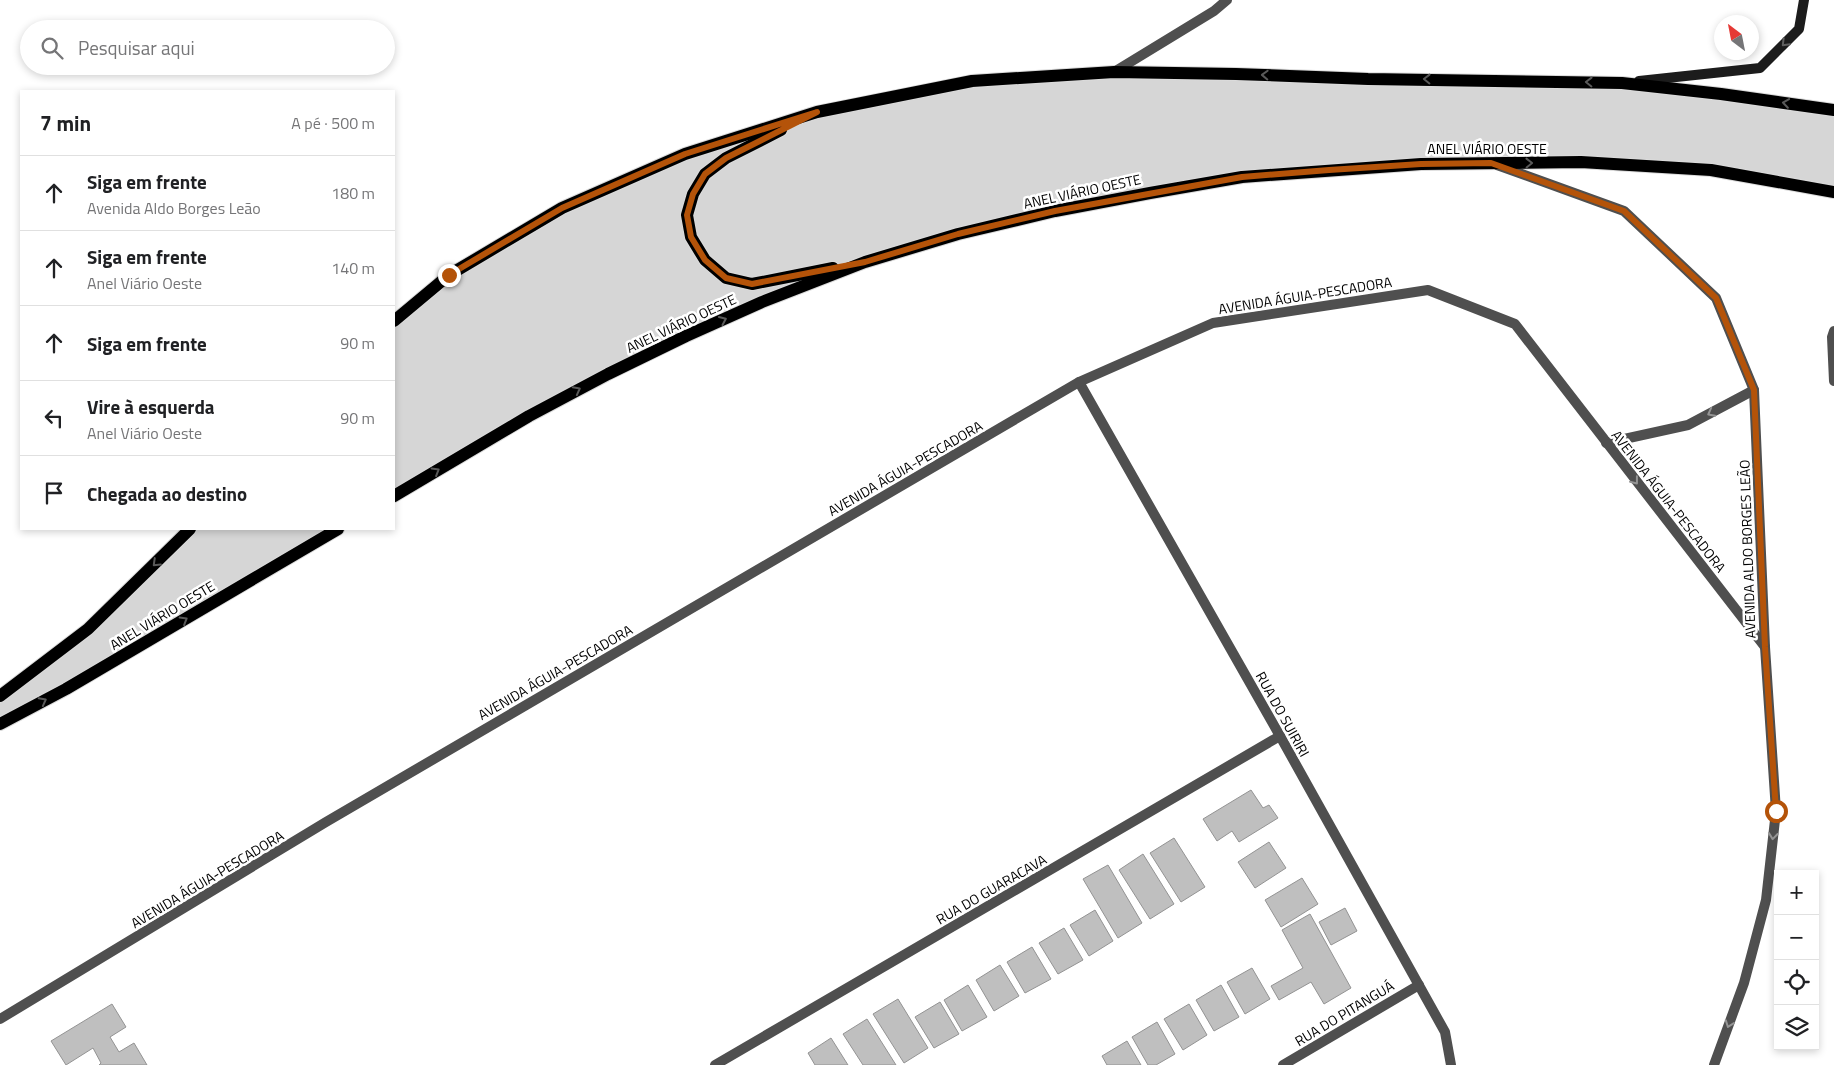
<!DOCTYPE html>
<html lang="pt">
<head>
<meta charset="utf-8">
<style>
	:root { --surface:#fff; --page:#f2f2f2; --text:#202124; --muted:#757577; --line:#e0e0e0 }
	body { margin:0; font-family:"Titillium Web",sans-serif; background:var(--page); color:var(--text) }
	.controls { position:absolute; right:15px; bottom:15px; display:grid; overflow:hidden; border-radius:0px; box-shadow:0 2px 8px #0003 }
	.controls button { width:45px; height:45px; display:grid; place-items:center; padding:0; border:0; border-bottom:1px solid var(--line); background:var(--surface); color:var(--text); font:25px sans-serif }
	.compass { position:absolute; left:1714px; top:15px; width:45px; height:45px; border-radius:50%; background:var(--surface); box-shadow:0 2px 8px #0003; rotate:328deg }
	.stop { position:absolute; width:15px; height:15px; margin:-11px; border:4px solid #b45309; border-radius:50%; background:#fff }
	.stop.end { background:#b45309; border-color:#fff; box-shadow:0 1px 5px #0008 }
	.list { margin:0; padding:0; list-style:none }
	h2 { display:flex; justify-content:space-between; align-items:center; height:65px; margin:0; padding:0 20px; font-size:21px }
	h2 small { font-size:16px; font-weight:400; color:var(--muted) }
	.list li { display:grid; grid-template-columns:32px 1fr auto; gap:15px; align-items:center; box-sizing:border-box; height:75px; padding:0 20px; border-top:1px solid var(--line) }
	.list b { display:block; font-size:19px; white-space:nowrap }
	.list p { margin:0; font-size:16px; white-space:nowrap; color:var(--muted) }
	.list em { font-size:16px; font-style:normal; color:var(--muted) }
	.icon { flex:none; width:28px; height:28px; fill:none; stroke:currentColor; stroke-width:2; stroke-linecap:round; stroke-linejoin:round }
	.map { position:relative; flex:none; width:1834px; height:1065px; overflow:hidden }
	.search { position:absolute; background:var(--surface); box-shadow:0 2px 8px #0003; left:20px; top:20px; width:375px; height:55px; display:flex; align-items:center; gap:12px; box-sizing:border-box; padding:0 18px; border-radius:28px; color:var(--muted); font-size:19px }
	.panel { position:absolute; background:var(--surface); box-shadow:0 2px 8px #0003; left:20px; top:90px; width:375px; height:440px; border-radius:0px }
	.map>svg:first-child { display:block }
	.green { fill:#d6d6d6 }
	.building { fill:#bfbfbf; stroke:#939393 }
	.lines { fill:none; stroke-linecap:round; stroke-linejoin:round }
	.primary-casing { stroke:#dbdbdb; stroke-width:14 }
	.minor { stroke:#4f4f4f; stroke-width:10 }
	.tertiary { stroke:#4f4f4f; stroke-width:10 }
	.secondary { stroke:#1c1c1c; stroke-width:10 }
	.primary { stroke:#000; stroke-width:12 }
	.oneway { stroke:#606060 }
	.oneway2 { stroke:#595959 }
	.oneway3 { stroke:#959595 }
	.route { stroke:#b45309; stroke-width:6 }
	.labels { text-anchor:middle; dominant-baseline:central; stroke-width:5; stroke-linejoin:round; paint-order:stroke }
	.street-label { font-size:14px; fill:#000; stroke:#fff }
</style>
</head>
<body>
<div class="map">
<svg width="1834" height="1065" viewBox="0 0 1834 1065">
	<rect width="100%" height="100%" fill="#fff"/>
	<g class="green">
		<path d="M1114,72L1622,83L1834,110V192L1711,170L1421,164L1150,193L865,262L686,336L394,496V321L449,275L562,208L685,154L817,112L972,81Z"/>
		<path d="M190,529H338L0,724V696L88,629Z"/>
	</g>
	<g class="building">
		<path d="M1251,790L1263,808L1269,805L1278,818L1239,842L1232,831L1217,841L1203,819Z"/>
		<path d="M1174,838L1205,887L1181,902L1150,853Z"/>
		<path d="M1269,842L1286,868L1255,888L1238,862Z"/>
		<path d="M1143,854L1174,904L1150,919L1119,870Z"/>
		<path d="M1108,865L1142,923L1118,938L1083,879Z"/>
		<path d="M1302,878L1318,904L1281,927L1265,900Z"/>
		<path d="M1345,908L1357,931L1331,945L1319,922Z"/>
		<path d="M1095,910L1113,941L1089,956L1070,925Z"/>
		<path d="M1310,914L1351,988L1324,1004L1311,982L1279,1000L1271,986L1303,968L1282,930Z"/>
		<path d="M1064,928L1083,960L1058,974L1039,943Z"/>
		<path d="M1032,947L1051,979L1025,993L1007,962Z"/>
		<path d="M1000,965L1019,996L994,1011L976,980Z"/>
		<path d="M1252,968L1270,999L1245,1014L1227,982Z"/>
		<path d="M968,985L987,1017L962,1031L944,1000Z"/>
		<path d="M1221,985L1239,1017L1214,1031L1196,1000Z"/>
		<path d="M898,999L928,1048L904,1063L873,1014Z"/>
		<path d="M940,1002L959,1034L934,1048L915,1017Z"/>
		<path d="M112,1004L126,1027L110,1037L119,1052L134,1043L147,1065H99L101,1063L93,1048L66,1065L51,1041Z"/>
		<path d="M1189,1004L1207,1035L1183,1050L1164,1019Z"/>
		<path d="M867,1019L896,1065H863L843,1034Z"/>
		<path d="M1157,1022L1175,1054L1156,1065H1148L1132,1037Z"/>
		<path d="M831,1038L848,1065H815L808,1053Z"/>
		<path d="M1127,1041L1141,1065H1107L1102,1056Z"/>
	</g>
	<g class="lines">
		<g class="primary-casing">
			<g id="primary">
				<path d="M781,130L726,158L705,174L693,194L687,215L691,237L705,260L726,278L752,284L833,268"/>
				<path d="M394,321L449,275L562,208L685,154L817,112L972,81L1114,72L1236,74L1368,79L1622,83L1721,94L1834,110"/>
				<path d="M394,496L529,416L608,374L686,336L762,302L865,262L958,234L1055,211L1150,193L1242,177L1421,164L1581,162L1711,170L1834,192"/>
				<path d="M0,696L88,629L190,529"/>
				<path d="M0,724L66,689L338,529"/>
			</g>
		</g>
		<g class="minor">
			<path d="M1114,72L1214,11L1227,0"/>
			<path d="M1079,382L1280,736L1445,1032L1451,1065"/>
			<path d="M1606,443L1688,425L1754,390"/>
			<path d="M0,1019L326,822L1079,382L1213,323L1428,290L1515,324L1765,647"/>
			<path d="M715,1065L1280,736"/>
			<path d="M1283,1065L1419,985"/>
		</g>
		<g class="tertiary">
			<path d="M1497,165L1624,211L1716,298L1754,390L1765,647L1776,811L1766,900L1744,983L1714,1065"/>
			<path d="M1834,331L1832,337L1834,381"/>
		</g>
		<path class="secondary" d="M1639,81L1760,68L1799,29L1804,0"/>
		<use href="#primary" class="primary"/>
	</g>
	<defs><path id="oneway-chevron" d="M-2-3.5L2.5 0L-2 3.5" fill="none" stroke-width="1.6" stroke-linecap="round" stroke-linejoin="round" transform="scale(1.25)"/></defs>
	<use class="oneway" href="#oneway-chevron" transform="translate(1785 43) rotate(135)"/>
	<g class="oneway2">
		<use href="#oneway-chevron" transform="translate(1265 75) rotate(-178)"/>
		<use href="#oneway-chevron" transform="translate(1427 79) rotate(-179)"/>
		<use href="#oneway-chevron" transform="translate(1589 82) rotate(-179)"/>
		<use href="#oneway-chevron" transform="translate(1786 103) rotate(-172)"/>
		<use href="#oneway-chevron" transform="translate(1529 163) rotate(-1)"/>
		<use href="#oneway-chevron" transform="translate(723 320) rotate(-24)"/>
		<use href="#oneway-chevron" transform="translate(577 390) rotate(-28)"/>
		<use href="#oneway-chevron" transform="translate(436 471) rotate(-31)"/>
		<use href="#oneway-chevron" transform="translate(156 563) rotate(136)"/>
		<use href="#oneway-chevron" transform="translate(184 620) rotate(-31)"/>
		<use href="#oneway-chevron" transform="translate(43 701) rotate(-28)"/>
	</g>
	<g class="oneway3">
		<use href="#oneway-chevron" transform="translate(1711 413) rotate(152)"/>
		<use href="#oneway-chevron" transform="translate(1635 481) rotate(52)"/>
		<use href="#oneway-chevron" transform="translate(1773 836) rotate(96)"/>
		<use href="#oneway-chevron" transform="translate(1729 1024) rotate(110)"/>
	</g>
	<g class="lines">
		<path class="route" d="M449,275L562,208L685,154L817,112L726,158L705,174L693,194L687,215L691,237L705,260L726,278L752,284L865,262L958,234L1055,211L1242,177L1329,170L1421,164L1491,163L1624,211L1716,298L1754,390L1765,647L1776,811"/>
	</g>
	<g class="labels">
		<g class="street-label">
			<text x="1487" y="148">ANEL VIÁRIO OESTE</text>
			<text transform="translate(1082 191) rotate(-12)">ANEL VIÁRIO OESTE</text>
			<text transform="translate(1305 295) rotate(-9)">AVENIDA ÁGUIA-PESCADORA</text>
			<text transform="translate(681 323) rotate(-25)">ANEL VIÁRIO OESTE</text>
			<text transform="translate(905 468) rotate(-30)">AVENIDA ÁGUIA-PESCADORA</text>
			<text transform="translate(1669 501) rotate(52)">AVENIDA ÁGUIA-PESCADORA</text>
			<text transform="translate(1747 549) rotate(-92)">AVENIDA ALDO BORGES LEÃO</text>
			<text transform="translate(162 615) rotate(-31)">ANEL VIÁRIO OESTE</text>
			<text transform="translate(555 672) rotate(-30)">AVENIDA ÁGUIA-PESCADORA</text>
			<text transform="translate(1283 714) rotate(61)">RUA DO SUIRIRI</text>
			<text transform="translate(207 879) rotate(-31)">AVENIDA ÁGUIA-PESCADORA</text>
			<text transform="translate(991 889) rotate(-30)">RUA DO GUARACAVA</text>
			<text transform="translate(1344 1013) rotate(-31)">RUA DO PITANGUÁ</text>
		</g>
	</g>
</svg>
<div class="controls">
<button>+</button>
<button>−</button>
<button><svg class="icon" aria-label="locate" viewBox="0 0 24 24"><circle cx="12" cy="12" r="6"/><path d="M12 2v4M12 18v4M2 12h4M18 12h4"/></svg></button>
<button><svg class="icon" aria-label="layers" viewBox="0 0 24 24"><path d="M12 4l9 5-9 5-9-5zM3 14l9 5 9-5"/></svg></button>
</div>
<svg class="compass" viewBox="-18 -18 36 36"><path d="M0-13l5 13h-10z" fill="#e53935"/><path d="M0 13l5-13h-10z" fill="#757577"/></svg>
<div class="stop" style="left:1776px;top:811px"></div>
<div class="stop end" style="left:449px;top:275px"></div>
<div class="search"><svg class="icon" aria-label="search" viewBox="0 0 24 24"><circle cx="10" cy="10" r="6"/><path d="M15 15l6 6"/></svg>Pesquisar aqui</div>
<section class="panel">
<h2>7 min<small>A pé · 500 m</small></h2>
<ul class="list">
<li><svg class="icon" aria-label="ahead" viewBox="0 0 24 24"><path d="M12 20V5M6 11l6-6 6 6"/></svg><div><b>Siga em frente</b><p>Avenida Aldo Borges Leão</p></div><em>180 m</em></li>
<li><svg class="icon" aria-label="ahead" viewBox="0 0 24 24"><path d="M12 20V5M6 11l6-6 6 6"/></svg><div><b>Siga em frente</b><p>Anel Viário Oeste</p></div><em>140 m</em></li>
<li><svg class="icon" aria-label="ahead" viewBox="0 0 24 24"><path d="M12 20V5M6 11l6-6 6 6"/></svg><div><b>Siga em frente</b></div><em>90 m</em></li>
<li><svg class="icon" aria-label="left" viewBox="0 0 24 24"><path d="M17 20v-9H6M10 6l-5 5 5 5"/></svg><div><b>Vire à esquerda</b><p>Anel Viário Oeste</p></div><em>90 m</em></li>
<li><svg class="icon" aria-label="arrive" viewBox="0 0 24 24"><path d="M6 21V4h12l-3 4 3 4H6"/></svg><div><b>Chegada ao destino</b></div></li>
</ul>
</section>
</div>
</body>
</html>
